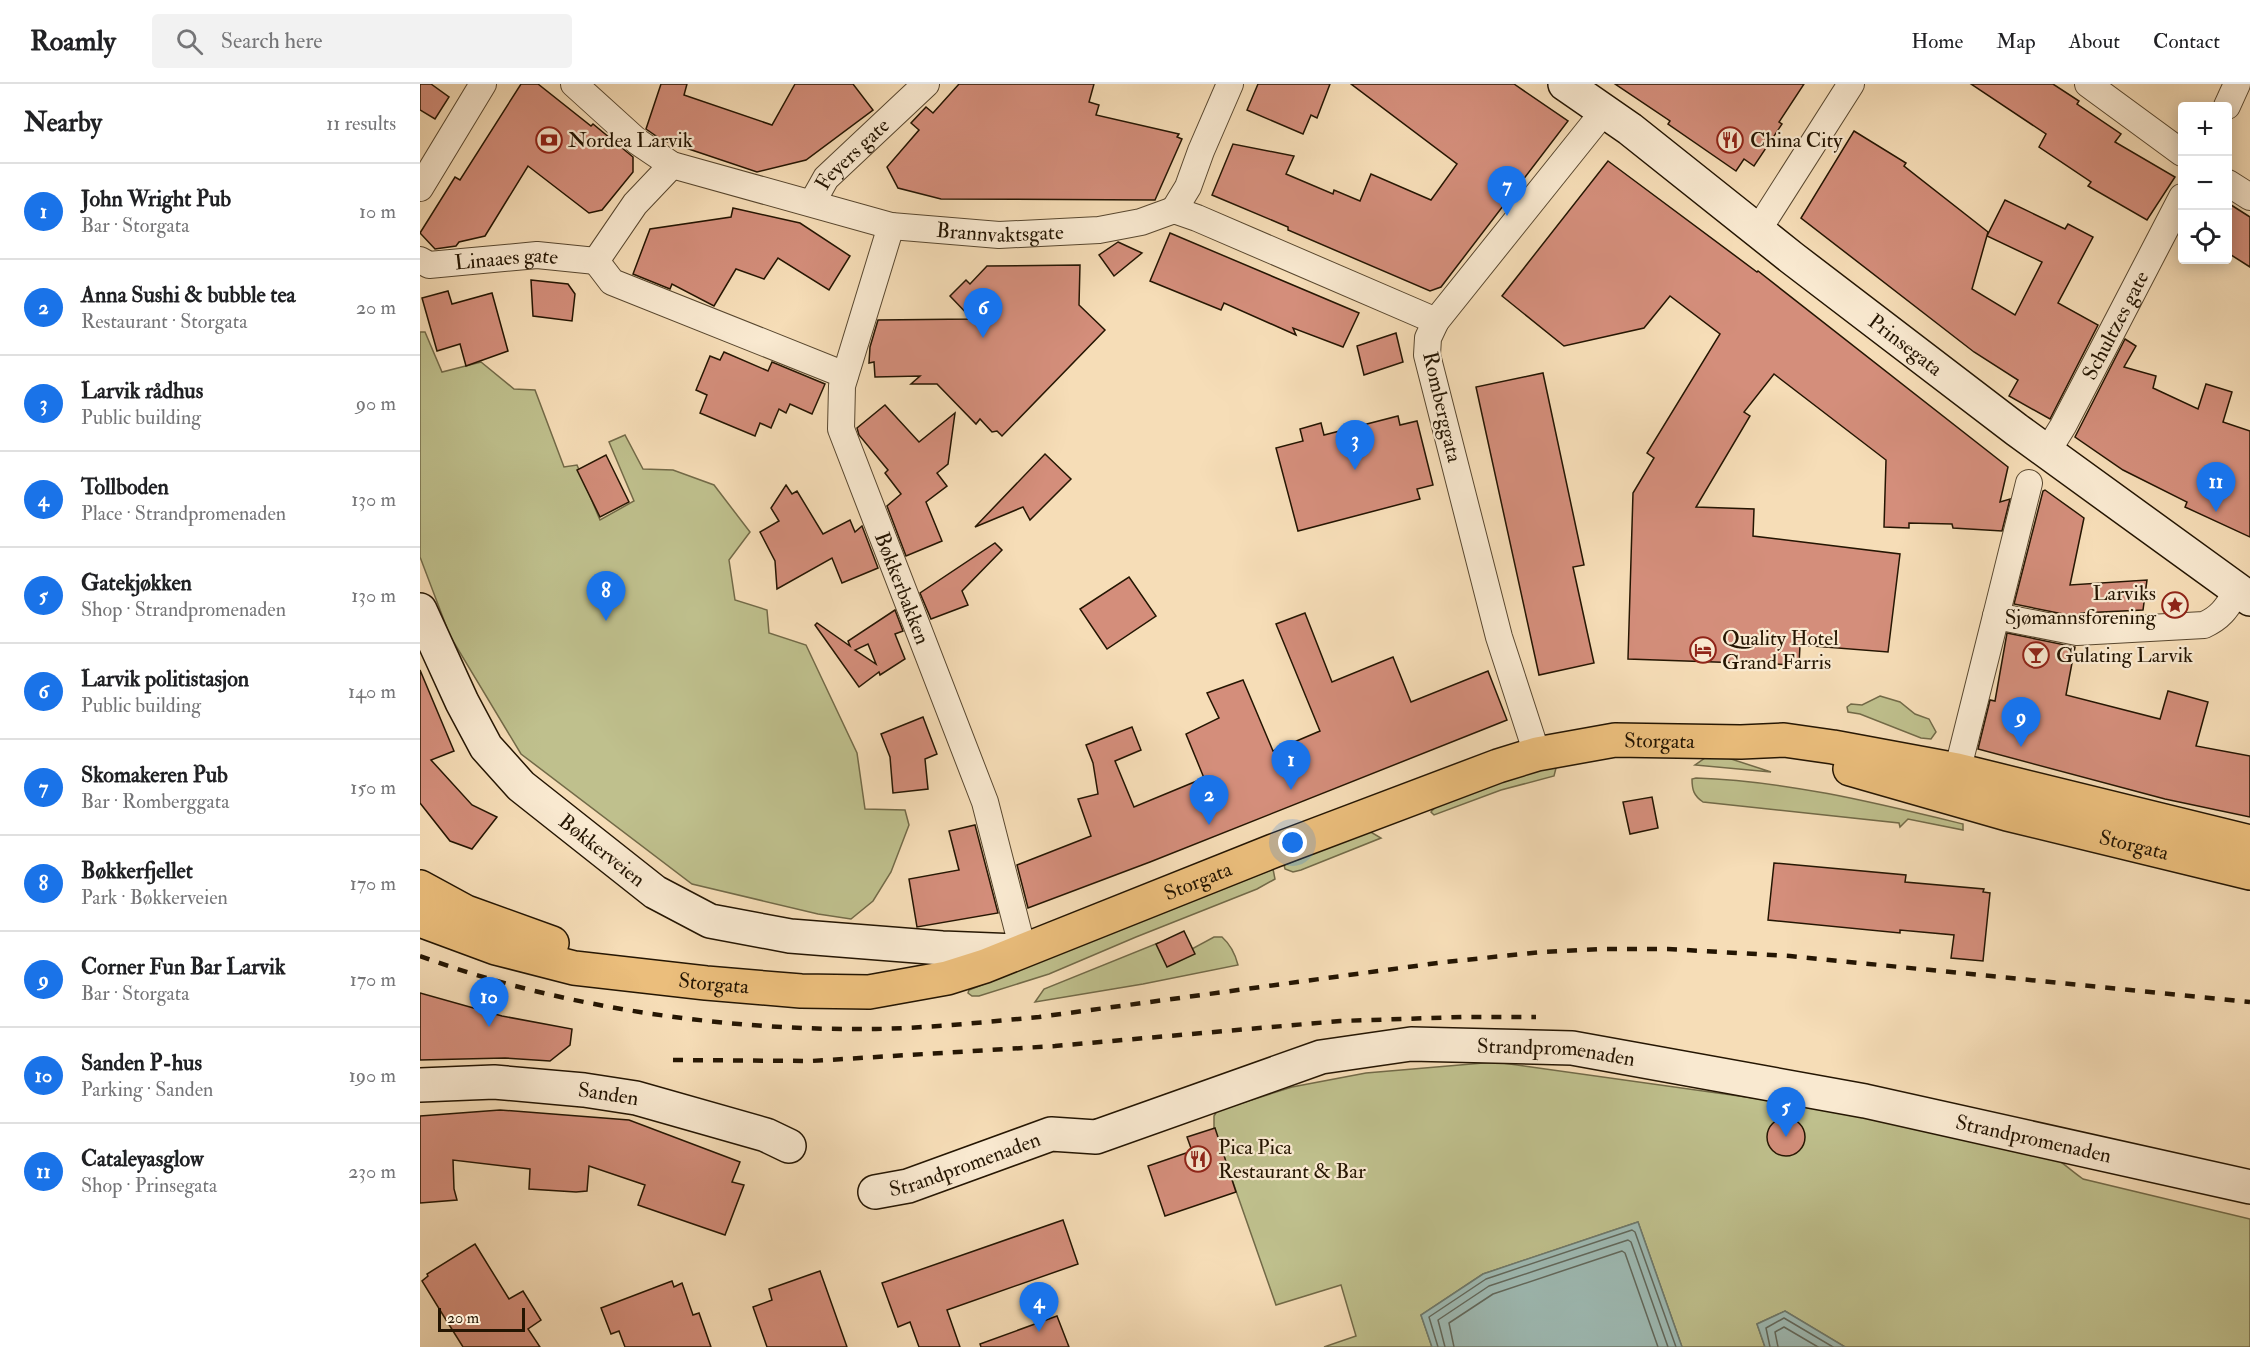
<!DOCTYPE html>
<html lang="en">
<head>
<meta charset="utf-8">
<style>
	:root { --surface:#fff; --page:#f2f2f2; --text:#202124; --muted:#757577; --line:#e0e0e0; --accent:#1a73e8 }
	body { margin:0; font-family:"IM FELL Double Pica",serif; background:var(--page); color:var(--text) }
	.controls { position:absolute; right:18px; top:18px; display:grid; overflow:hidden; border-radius:6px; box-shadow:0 3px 15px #0003 }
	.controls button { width:54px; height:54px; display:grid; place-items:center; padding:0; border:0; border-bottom:2px solid var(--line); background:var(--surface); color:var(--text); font:30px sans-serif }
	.scale { position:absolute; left:18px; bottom:15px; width:87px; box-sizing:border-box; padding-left:6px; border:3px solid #241502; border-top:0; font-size:16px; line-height:21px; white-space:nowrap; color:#241502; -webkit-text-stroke:4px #f9e9d0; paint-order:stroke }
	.you { position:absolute; left:873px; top:759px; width:21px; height:21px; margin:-15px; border:4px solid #fff; border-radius:50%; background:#1a73e8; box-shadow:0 0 0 9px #1a73e833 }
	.badge { display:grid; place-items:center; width:39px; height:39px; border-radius:50%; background:var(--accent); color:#fff; font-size:20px; font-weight:700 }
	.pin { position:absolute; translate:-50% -50px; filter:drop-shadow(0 2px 3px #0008) }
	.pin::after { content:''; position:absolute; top:32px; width:21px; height:18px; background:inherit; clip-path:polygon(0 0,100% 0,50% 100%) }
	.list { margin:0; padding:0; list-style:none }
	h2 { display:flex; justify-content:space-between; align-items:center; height:78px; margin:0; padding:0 24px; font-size:26px }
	h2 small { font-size:20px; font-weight:400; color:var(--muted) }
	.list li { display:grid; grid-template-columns:39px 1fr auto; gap:18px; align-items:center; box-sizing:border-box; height:96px; padding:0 24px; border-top:2px solid var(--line) }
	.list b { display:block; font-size:22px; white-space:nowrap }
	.list p { margin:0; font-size:20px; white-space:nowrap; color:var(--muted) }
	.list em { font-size:20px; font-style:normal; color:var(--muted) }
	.icon { flex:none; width:33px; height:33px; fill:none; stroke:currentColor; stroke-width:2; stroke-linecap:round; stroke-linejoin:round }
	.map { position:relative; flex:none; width:1830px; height:1263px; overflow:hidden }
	header { display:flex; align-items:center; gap:36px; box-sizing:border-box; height:84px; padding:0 30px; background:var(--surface); border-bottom:2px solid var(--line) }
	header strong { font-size:28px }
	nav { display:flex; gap:33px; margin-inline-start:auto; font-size:21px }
	.search { width:420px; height:54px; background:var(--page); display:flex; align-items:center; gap:15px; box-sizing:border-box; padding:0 21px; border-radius:6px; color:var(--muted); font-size:22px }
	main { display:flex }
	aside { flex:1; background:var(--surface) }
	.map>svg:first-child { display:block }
	.green { fill:#bfc08d; stroke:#726a48; stroke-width:1.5 }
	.water { fill:#9ebbb5; stroke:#6d796d; stroke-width:1.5 }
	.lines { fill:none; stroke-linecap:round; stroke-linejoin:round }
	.shore { stroke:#61685c; stroke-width:1.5 }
	.building { fill:#d48e7b; stroke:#241502; stroke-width:1.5; fill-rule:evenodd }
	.street-casing { stroke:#58472f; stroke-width:28 }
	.secondary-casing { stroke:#241502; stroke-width:36 }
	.primary-casing { stroke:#241502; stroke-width:36 }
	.street { stroke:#f9e9d0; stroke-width:26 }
	.secondary { stroke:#f9e9d0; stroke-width:33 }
	.primary { stroke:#ebbe7c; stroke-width:33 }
	.rail { stroke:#241502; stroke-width:4.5; stroke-dasharray:10 10; stroke-linecap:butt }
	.labels { text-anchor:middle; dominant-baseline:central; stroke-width:4.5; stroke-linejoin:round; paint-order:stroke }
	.poi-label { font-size:21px; fill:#241502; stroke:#f9e9d0; text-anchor:start }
	.street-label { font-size:21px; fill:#241502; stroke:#f9e9d0 }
</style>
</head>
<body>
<header>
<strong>Roamly</strong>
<div class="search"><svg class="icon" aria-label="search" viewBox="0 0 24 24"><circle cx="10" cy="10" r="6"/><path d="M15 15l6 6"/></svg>Search here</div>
<nav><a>Home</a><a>Map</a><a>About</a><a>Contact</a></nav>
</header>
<main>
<aside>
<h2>Nearby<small>11 results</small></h2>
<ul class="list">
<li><span class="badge">1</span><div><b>John Wright Pub</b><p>Bar · Storgata</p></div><em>10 m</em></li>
<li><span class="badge">2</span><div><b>Anna Sushi &amp; bubble tea</b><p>Restaurant · Storgata</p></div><em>20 m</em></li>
<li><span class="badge">3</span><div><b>Larvik rådhus</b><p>Public building</p></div><em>90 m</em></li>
<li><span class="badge">4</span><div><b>Tollboden</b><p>Place · Strandpromenaden</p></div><em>130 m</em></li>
<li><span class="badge">5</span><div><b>Gatekjøkken</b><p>Shop · Strandpromenaden</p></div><em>130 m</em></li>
<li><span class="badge">6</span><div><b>Larvik politistasjon</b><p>Public building</p></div><em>140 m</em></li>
<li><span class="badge">7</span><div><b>Skomakeren Pub</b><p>Bar · Romberggata</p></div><em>150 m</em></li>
<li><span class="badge">8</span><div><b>Bøkkerfjellet</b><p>Park · Bøkkerveien</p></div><em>170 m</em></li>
<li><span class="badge">9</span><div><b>Corner Fun Bar Larvik</b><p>Bar · Storgata</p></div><em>170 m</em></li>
<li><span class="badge">10</span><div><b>Sanden P-hus</b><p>Parking · Sanden</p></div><em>190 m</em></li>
<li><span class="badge">11</span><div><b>Cataleyasglow</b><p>Shop · Prinsegata</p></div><em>230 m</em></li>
</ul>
</aside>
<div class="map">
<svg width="1830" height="1263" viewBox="0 0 1830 1263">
	<rect width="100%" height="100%" fill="#f6ddb7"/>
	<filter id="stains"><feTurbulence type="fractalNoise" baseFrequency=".00333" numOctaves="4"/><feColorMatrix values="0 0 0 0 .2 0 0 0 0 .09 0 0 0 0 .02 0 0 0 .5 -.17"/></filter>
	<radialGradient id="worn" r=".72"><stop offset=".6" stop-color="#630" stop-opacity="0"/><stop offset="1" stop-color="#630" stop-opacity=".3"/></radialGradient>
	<g class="green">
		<path d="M0,248H5L22,288L61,278L94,305L115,306L144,383L157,381L180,436L214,417L189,358L205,351L223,385L253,386L294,401L330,448L309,476L315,516L347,526L349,549L386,561L437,669L445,725L485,726L489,741L471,788L453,817L431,835L398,830L272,800L101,670L30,552L0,473Z"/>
		<path d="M1460,612L1480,618L1495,630L1509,635L1516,648L1511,655L1501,654L1440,630L1428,628L1427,623L1431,620L1442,621Z"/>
		<path d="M1294,672H1302L1351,688L1275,681L1285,674Z"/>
		<path d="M1133,682L1136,684L1134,692L1081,706L1014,731L1011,728C1019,713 1112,689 1133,682Z"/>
		<path d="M1276,694C1367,697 1456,719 1543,740V746L1488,735L1480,743L1479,739L1283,718C1274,712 1272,706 1272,695Z"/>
		<path d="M949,747L961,754L881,786L873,788L865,785L864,781Z"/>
		<path d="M853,785L855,795L837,805L716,853L629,890L559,912H552L548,909L549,906Z"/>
		<path d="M794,853H802C811,861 815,869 818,881L723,900L615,918L624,905L738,859L772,865Z"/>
		<path d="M1075,978L1361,1018L1627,1068C1640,1076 1650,1086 1663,1095L1830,1135V1263H1425L1365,1227L1337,1240L1345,1263H1262L1218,1138L1063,1190L1001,1231L1012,1263H904L936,1252L921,1201L856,1221L794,1044V1032L797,1027L872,1003L946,989Z"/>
	</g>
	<g class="water">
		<path d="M1218,1138L1262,1263H1012L1001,1231L1063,1190Z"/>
		<path d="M1365,1227L1425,1263H1345L1337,1240Z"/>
	</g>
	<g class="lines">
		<g class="shore">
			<path d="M1018,1263L1009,1233L1066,1195L1212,1146L1215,1148L1256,1263"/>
			<path d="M1025,1263L1018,1236L1069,1202L1208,1156L1211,1158L1248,1263"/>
			<path d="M1034,1263L1029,1239L1073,1210L1202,1167L1205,1169L1238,1263"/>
			<path d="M1350,1263L1346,1244L1364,1234L1413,1263"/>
			<path d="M1358,1263L1355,1248L1364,1243L1398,1263"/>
		</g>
	</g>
	<g class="building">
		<path d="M0,0H11L29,13L15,35L0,26Z"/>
		<path d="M101,0H118L171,42L173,40L213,73V88L182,126L169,129L108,82L65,152L39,158L36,162L15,165L0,149L35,93L40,96Z"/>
		<path d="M241,0H267L264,11L352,41L375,0H433L453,26L386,76L337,88L242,56L226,45Z"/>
		<path d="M539,0H674L669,18L679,21L676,31L759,50L757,53L762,55L735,116L521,115L478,104L467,83L499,46L491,39L506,23L513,29Z"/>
		<path d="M838,0H910L897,34L891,31L883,50L827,26Z"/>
		<path d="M931,0H1094L1148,37L1021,203L1010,207L868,146V143L792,111L813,60L874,72L866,90L913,110L914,106L940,117L951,90L1011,116L1037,80Z"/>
		<path d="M1195,0H1384L1359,38L1362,40L1334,82L1324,75L1316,87L1248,40L1250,37Z"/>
		<path d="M1551,0H1633L1659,17L1657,20L1701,50L1695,58L1755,93L1727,136L1668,102L1671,98L1619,63L1626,50Z"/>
		<path d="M1434,47L1486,79L1484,82L1568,148L1552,205L1595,231L1622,178L1567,152L1585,116L1645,145L1648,140L1673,153L1638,219L1678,241L1630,335L1589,312L1598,296L1554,268L1381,134Z"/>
		<path d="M1188,77L1337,188L1338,187L1588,383L1580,418L1590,415L1582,447L1533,444L1532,440L1489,439V444L1464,443L1466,376L1354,290L1324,328L1330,332L1276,423L1334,425L1333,452L1480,470L1468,568L1380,561L1379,581L1208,575L1213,409L1234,374L1227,369L1300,250L1250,212L1224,244L1144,262L1082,212Z"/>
		<path d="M1808,119L1830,133V183L1808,169Z"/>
		<path d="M313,124L380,139L430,172L409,206L358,174L344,195L316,185L294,222L252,200L250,205L213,190L230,145L311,133Z"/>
		<path d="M750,149L939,229L923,263L873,244L876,251L804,219L801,226L730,197Z"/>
		<path d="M698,158L722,169L694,192L679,171Z"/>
		<path d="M660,181L659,221L685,246L582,352L577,347L572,348L560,335L556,340L517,300H491L500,292L455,293L454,278L449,279L450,263L458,236L552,235L530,212L546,196L550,200L567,182Z"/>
		<path d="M111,196L148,200L155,210L152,237L113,232Z"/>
		<path d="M28,207L32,220L72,209L88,267L46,282L40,260L17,267L2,214Z"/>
		<path d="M976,249L983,278L944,291L937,262Z"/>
		<path d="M1705,255L1716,262L1704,283L1736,292L1733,304L1778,325L1786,300L1812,308L1803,338L1830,347V453L1765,423L1767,418L1703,386L1655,353Z"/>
		<path d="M304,268L348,287L352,278L405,300L392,330L370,320L366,329L359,325L351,344L340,339L335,352L280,329L287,311L276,306L290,272L300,276Z"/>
		<path d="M1123,289L1164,481L1153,483L1174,579L1119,591L1056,303Z"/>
		<path d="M465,321L499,358L535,329L528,380L517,389L527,402L506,418L522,457L486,472L467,422L481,410L465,389L468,386L439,351L437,344Z"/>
		<path d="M978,332L980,341L997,337L1013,401L997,405L1000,415L878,447L856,364L883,357L880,345L901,339L904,351Z"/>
		<path d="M625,370L651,395L610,436L603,423L555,443Z"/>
		<path d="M186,371L209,418L180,433L157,386Z"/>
		<path d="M366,401L372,410L377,407L403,450L430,436L435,448L442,442L458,484L422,499L412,474L357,505L355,477L340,448L359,437L351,424Z"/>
		<path d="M1625,406L1664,434L1650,501L1727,496L1723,526L1661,529L1660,533H1658L1594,520L1623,407Z"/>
		<path d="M575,459L582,466L542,507L548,521L511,535L500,509Z"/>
		<path d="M709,493L736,532L687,565L660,525Z"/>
		<path d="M475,526L483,547L475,550L485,575L460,591L459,588L439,603L395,541L397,539L430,562L428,557ZM448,560L456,580L435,566Z"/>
		<path d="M885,529L912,598L973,573L991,618L1068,587L1087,636L730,778L608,824L597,781L671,752L658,715L678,710L673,679L666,661L712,643L721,666L695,677L714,723L784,694L766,650L799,634L787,609L823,596L853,667L900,647L856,540Z"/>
		<path d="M1587,549L1655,563L1646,611L1740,635L1748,607L1788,618L1776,662L1830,672V733L1745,715L1558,665L1570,616L1575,617Z"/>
		<path d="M0,586L34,667L11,676L52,721L77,733L52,765L30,757L0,719Z"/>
		<path d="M503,633L517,670L505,675L508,705L473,709L470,673L461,650Z"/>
		<path d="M1232,713L1238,744L1210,750L1203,718Z"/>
		<path d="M555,741L578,829L497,843L489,795L539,786L529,747Z"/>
		<path d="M1354,779L1486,791L1485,798L1564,805L1563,808L1570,809L1563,877L1531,874L1534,851L1480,846V849L1348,836Z"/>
		<path d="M764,847L775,870L747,883L736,860Z"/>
		<path d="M0,909L82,932L152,945L150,961L130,977L85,974L0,976Z"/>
		<path d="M80,1026L209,1036L320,1078L312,1098L324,1101L305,1151L218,1121L225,1101L169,1082L167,1107L156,1108L109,1105L110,1085L33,1076L34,1105L37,1116L0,1119V1032Z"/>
		<circle cx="1366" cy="1053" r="19"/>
		<path d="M795,1044L816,1108L745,1132L728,1082L772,1067L767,1053Z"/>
		<path d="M643,1136L658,1180L527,1226L540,1263H499L490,1238L478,1243L462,1199Z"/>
		<path d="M55,1160L89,1215L103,1207L121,1236L108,1245L120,1263H43L23,1231L2,1197L8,1192L7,1190Z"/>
		<path d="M400,1187L427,1263H347L333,1223L352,1216L349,1205Z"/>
		<path d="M252,1197L254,1203L262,1199L273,1231L279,1229L291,1263H205L199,1247L191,1250L181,1224Z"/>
		<path d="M637,1232L649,1263H561L560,1260Z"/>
	</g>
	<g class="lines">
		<g class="street-casing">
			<g id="street">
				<path id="s1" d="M154,0L218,58L252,81L471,142L579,151L679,146L721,138L754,126L777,134L1016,237"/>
				<path d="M1668,0L1762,69"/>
				<path d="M1807,22L1817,0"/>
				<path d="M1808,99L1830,113"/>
				<path d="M0,104L63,0"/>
				<path id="s2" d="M392,119L406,94L506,0"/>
				<path d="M754,126L768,103L781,67L810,0"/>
				<path id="s3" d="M471,142L422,302L421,345L565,718L603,866"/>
				<path d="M1338,146L1431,0"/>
				<path id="s4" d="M0,176L9,181L117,171L176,177"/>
				<path d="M176,177L192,198L425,291"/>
				<path d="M176,177L215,120L252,81"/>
				<path id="s5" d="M1627,368L1643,342L1762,113"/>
				<path d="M1576,532L1609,399"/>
				<path d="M1117,670L1079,553L1007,271L1008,254L1016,237L1185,26"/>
				<path d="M1533,704L1576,532L1657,548L1784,541C1802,533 1807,523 1818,506"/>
			</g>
		</g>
		<g class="secondary-casing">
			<g id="secondary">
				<path id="s6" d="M1145,0L1210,45L1372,174L1597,346L1830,515"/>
				<path id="s7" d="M0,526L42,618L66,663L101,702L235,808L290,837L370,852L522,864L599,867"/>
				<path id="s8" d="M0,1001L74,998L164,1006L216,1014L346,1051L369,1062"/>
				<path id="s9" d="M455,1108L488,1102L631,1050L676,1053L901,973L991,960L1152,964L1445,1017L1830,1103"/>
			</g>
		</g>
		<g class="primary-casing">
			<g id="primary">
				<path id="s10" d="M1430,685L1587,730L1830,789"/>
				<path d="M0,803L46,828L132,859"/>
				<path id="s11" d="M0,836L76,864L154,884L286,899L381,907L449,908L527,894L565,882L853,767L1078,682L1117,670L1195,656L1321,658L1364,656L1413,663L1537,686L1830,758"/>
			</g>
		</g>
		<use href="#street" class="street"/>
		<use href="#secondary" class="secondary"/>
		<use href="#primary" class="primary"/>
		<g class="rail">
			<path d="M0,872C140,924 307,947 456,945C510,944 565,938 619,933L1025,878L1122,868L1184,865H1248L1370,872L1830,918"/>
			<path d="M253,976L391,977L635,962L920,937L1042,933H1116"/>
		</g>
	</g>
	<defs>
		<g id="bank-ring" transform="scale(1.35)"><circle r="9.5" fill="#f9e9d0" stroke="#8f2418" stroke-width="1.5"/><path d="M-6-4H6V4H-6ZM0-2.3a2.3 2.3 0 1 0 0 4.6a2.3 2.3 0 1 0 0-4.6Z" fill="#8f2418"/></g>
		<g id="restaurant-ring" transform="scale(1.35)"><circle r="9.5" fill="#f9e9d0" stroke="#8f2418" stroke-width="1.5"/><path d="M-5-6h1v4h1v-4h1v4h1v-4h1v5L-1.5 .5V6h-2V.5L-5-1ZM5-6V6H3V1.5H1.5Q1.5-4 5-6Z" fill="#8f2418"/></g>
		<g id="sight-ring" transform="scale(1.35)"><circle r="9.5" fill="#f9e9d0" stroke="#8f2418" stroke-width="1.5"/><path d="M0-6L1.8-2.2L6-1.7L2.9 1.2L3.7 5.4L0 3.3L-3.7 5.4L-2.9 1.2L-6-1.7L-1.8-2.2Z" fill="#8f2418"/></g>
		<g id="hotel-ring" transform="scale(1.35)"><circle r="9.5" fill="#f9e9d0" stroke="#8f2418" stroke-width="1.5"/><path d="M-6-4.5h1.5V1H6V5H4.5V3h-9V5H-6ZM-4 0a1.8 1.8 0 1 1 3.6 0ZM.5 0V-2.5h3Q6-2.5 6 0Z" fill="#8f2418"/></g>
		<g id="bar-ring" transform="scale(1.35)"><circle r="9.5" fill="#f9e9d0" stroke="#8f2418" stroke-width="1.5"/><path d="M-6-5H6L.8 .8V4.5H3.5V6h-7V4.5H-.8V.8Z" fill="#8f2418"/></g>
	</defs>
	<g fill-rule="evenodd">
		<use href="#bank-ring" x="129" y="56"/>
		<use href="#restaurant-ring" x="1310" y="56"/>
		<use href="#sight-ring" x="1755" y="521"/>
		<use href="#hotel-ring" x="1283" y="566"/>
		<use href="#bar-ring" x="1616" y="571"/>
		<use href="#restaurant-ring" x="778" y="1075"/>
	</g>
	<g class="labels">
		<g class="poi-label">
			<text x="148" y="56">Nordea Larvik</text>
			<text x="1330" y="56">China City</text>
			<text x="1736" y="509" text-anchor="end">Larviks<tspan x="1736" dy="24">Sjømannsforening</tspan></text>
			<text x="1302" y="554">Quality Hotel<tspan x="1302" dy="24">Grand Farris</tspan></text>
			<text x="1636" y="571">Gulating Larvik</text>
			<text x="798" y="1063">Pica Pica<tspan x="798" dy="24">Restaurant &amp; Bar</tspan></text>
		</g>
		<g class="street-label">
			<text stroke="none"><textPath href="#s2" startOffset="64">Feyers gate</textPath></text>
			<text stroke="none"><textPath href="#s1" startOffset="464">Brannvaktsgate</textPath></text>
			<text stroke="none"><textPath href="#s4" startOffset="88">Linaaes gate</textPath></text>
			<text stroke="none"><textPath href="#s5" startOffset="144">Schultzes gate</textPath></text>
			<text stroke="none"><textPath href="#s6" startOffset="429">Prinsegata</textPath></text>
			<text transform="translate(1022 323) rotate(77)">Romberggata</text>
			<text stroke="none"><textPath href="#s3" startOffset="381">Bøkkerbakken</textPath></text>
			<text stroke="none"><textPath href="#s11" startOffset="1292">Storgata</textPath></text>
			<text stroke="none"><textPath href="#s10" startOffset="294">Storgata</textPath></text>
			<text stroke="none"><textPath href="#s7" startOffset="308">Bøkkerveien</textPath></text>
			<text stroke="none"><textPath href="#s11" startOffset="806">Storgata</textPath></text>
			<text stroke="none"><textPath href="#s11" startOffset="302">Storgata</textPath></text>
			<text stroke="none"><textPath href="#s9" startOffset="706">Strandpromenaden</textPath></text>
			<text stroke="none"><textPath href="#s8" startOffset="189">Sanden</textPath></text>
			<text stroke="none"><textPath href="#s9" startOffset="1192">Strandpromenaden</textPath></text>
			<text stroke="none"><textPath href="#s9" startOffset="94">Strandpromenaden</textPath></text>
		</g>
	</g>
	<rect width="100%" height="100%" filter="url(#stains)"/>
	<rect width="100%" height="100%" fill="url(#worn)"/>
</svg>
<div class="controls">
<button>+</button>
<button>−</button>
<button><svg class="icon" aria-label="locate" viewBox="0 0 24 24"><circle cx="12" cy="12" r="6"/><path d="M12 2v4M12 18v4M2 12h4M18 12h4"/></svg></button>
</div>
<div class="scale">20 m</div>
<div class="you"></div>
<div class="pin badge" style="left:871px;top:706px">1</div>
<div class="pin badge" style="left:789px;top:741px">2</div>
<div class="pin badge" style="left:935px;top:386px">3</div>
<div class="pin badge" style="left:619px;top:1248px">4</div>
<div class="pin badge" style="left:1366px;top:1053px">5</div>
<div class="pin badge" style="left:563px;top:254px">6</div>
<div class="pin badge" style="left:1087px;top:132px">7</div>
<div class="pin badge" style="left:186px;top:537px">8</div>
<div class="pin badge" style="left:1601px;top:663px">9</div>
<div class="pin badge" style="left:69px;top:943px">10</div>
<div class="pin badge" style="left:1796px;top:428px">11</div>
</div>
</main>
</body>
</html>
